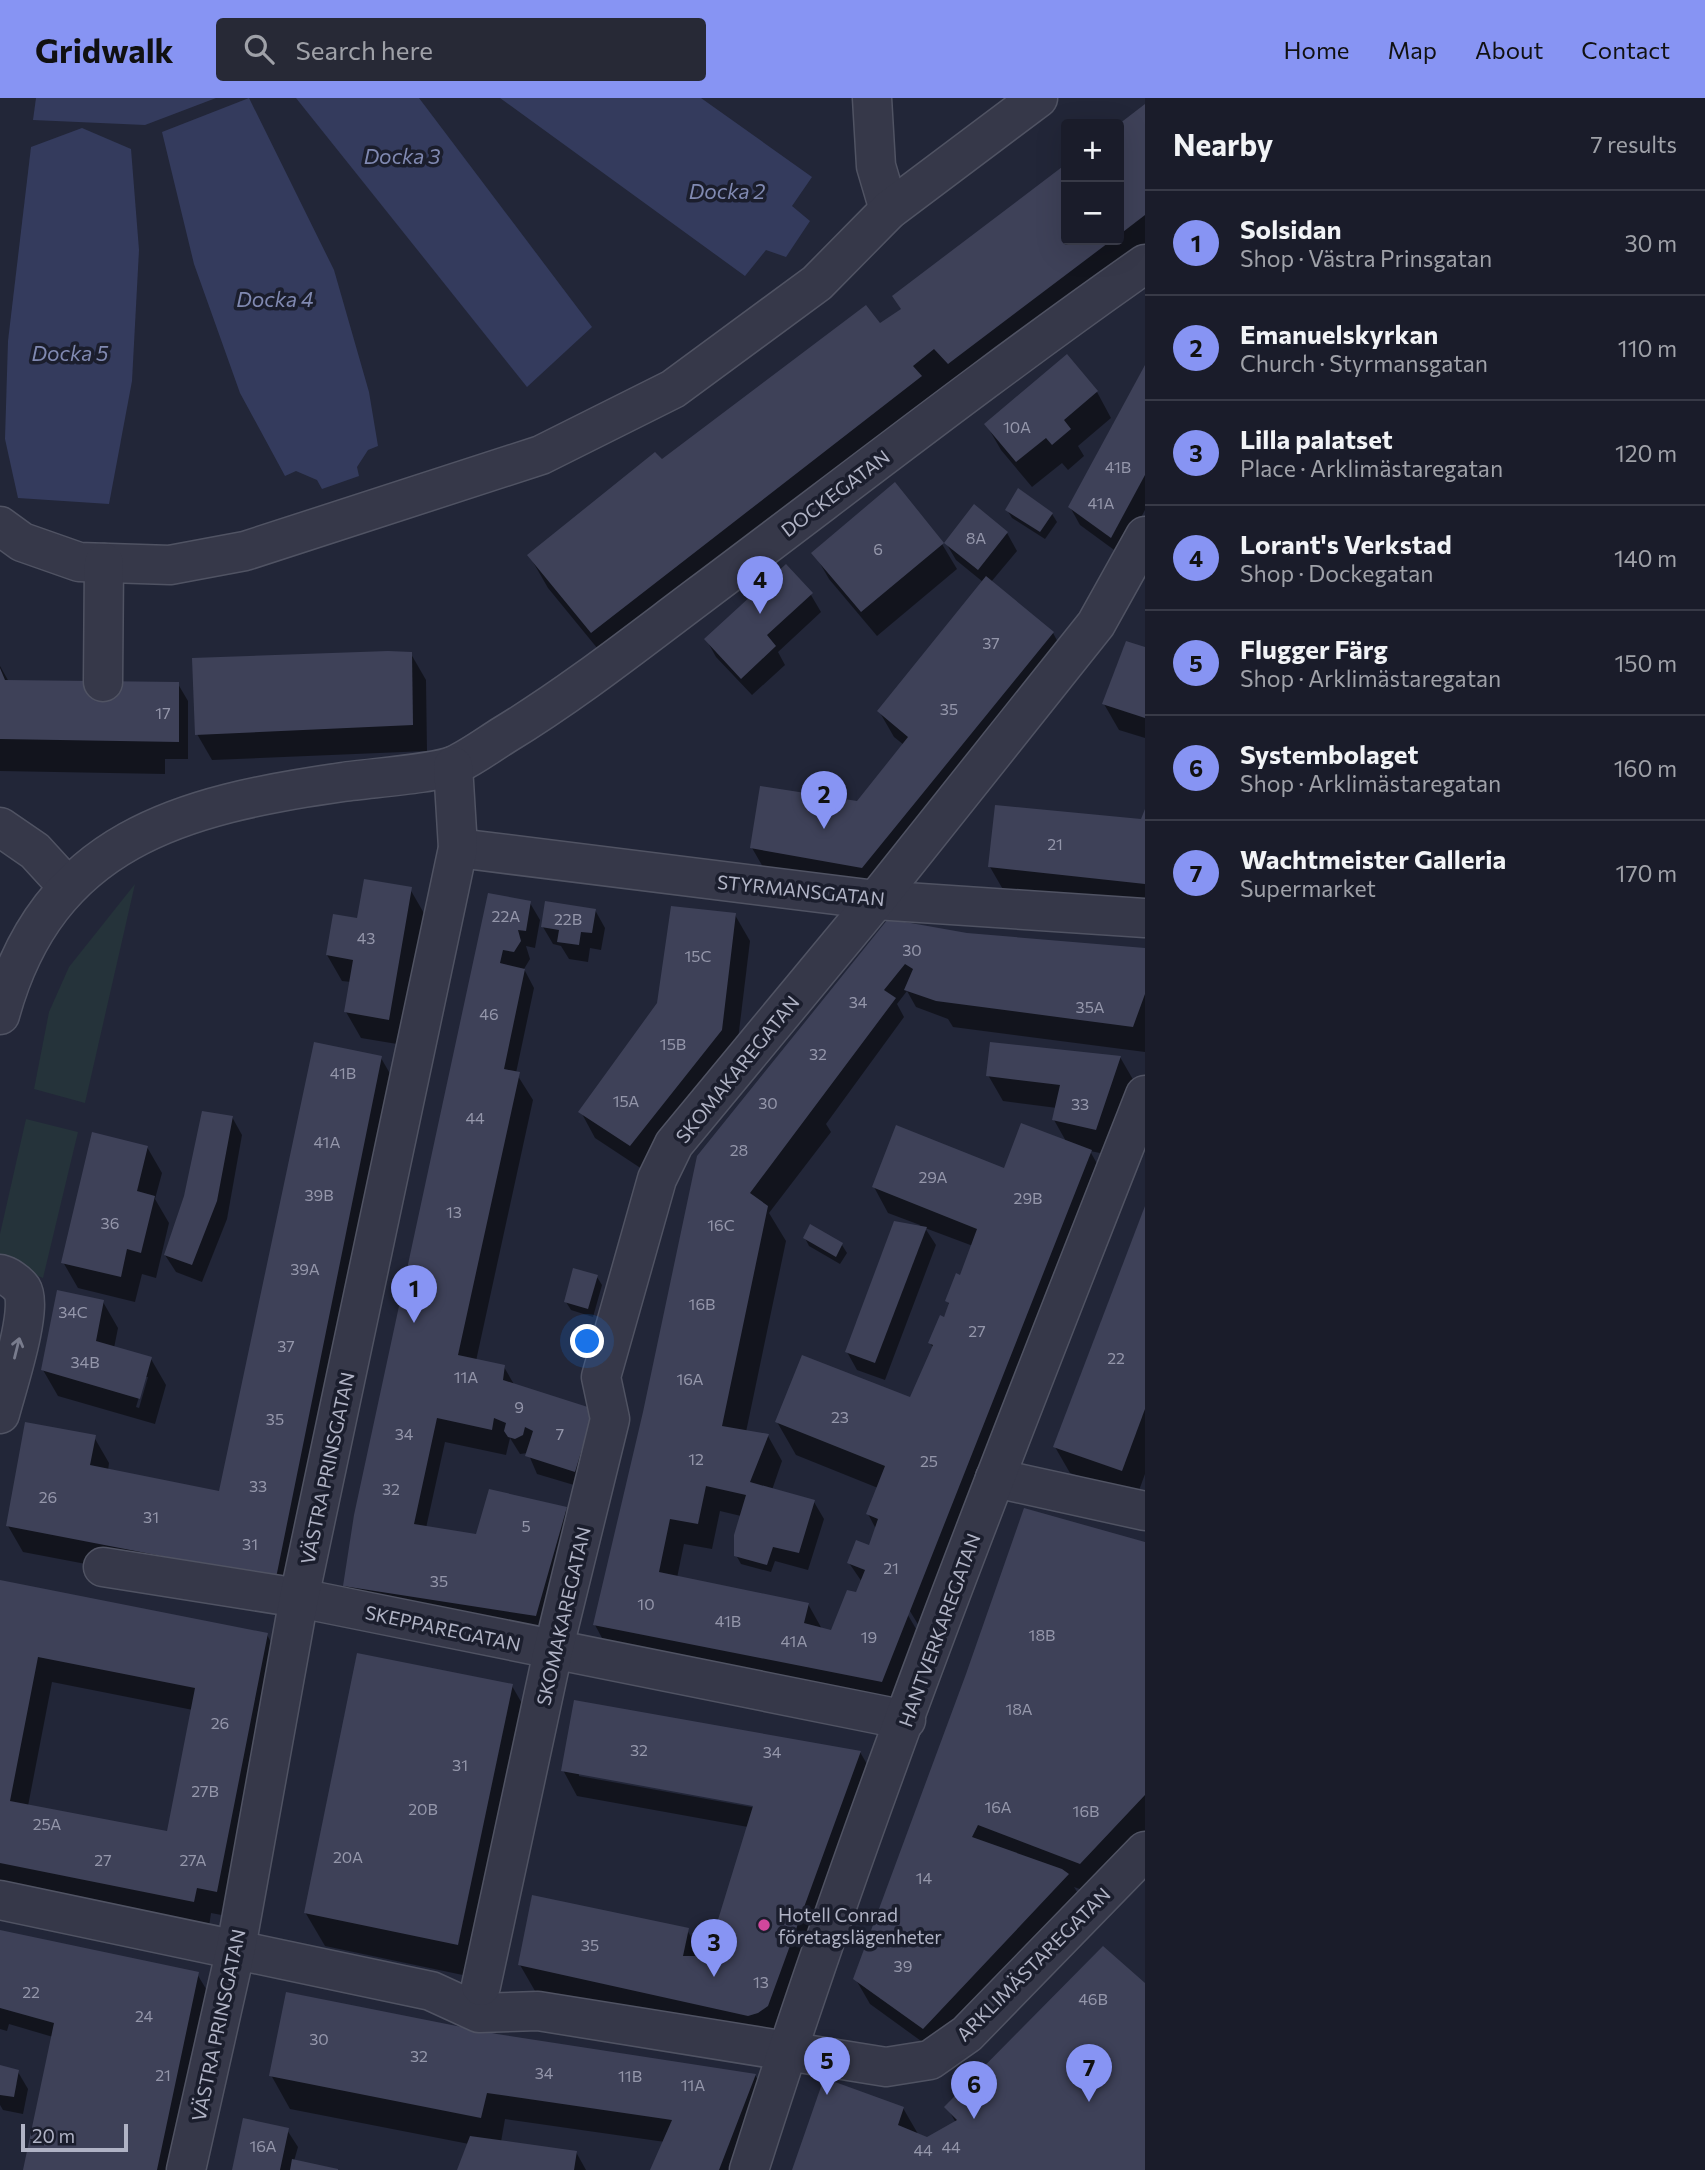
<!DOCTYPE html>
<html lang="en">
<head>
<meta charset="utf-8">
<style>
	:root { --surface:#1a1c2a; --page:#272936; --text:#f1f3f6; --muted:#9fa1a8; --line:#383a47; --accent:#8794f3 }
	body { margin:0; font-family:Commissioner,sans-serif; background:var(--page); color:var(--text) }
	.controls { position:absolute; right:21px; top:21px; display:grid; overflow:hidden; border-radius:7px; box-shadow:0 7px 28px #0002 }
	.controls button { width:63px; height:63px; display:grid; place-items:center; padding:0; border:0; border-bottom:2px solid var(--line); background:var(--surface); color:var(--text); font:35px sans-serif }
	.scale { position:absolute; left:21px; bottom:18px; width:107px; box-sizing:border-box; padding-left:7px; border:4px solid #b0b3c5; border-top:0; font-size:19px; line-height:24px; white-space:nowrap; color:#b0b3c5; -webkit-text-stroke:5px #1b1e2d; paint-order:stroke }
	.you { position:absolute; left:588px; top:1244px; width:24px; height:24px; margin:-18px; border:5px solid #fff; border-radius:50%; background:#1a73e8; box-shadow:0 0 0 10px #1a73e833 }
	.badge { display:grid; place-items:center; width:46px; height:46px; border-radius:50%; background:var(--accent); color:#111; font-size:23px; font-weight:700 }
	.pin { position:absolute; translate:-50% -58px; filter:drop-shadow(0 2px 4px #0008) }
	.pin::after { content:''; position:absolute; top:37px; width:24px; height:21px; background:inherit; clip-path:polygon(0 0,100% 0,50% 100%) }
	.list { margin:0; padding:0; list-style:none }
	h2 { display:flex; justify-content:space-between; align-items:center; height:91px; margin:0; padding:0 28px; font-size:30px }
	h2 small { font-size:23px; font-weight:400; color:var(--muted) }
	.list li { display:grid; grid-template-columns:46px 1fr auto; gap:21px; align-items:center; box-sizing:border-box; height:105px; padding:0 28px; border-top:2px solid var(--line) }
	.list b { display:block; font-size:26px; white-space:nowrap }
	.list p { margin:0; font-size:23px; white-space:nowrap; color:var(--muted) }
	.list em { font-size:23px; font-style:normal; color:var(--muted) }
	.icon { flex:none; width:38px; height:38px; fill:none; stroke:currentColor; stroke-width:2; stroke-linecap:round; stroke-linejoin:round }
	.map { position:relative; flex:none; width:1145px; height:2072px; overflow:hidden }
	header { display:flex; align-items:center; gap:42px; box-sizing:border-box; height:98px; padding:0 35px; background:var(--accent); color:#111 }
	header strong { font-size:33px }
	nav { display:flex; gap:38px; margin-inline-start:auto; font-size:24px }
	.search { width:490px; height:63px; background:var(--page); display:flex; align-items:center; gap:18px; box-sizing:border-box; padding:0 24px; border-radius:7px; color:var(--muted); font-size:26px }
	main { display:flex }
	aside { flex:1; background:var(--surface) }
	.map>svg:first-child { display:block }
	.green { fill:#25333a }
	.water { fill:#343b5d }
	.shadow { fill:#0007; fill-rule:evenodd }
	.building { fill:#3e4158; fill-rule:evenodd }
	.lines { fill:none; stroke-linecap:round; stroke-linejoin:round }
	.minor-casing { stroke:#505363; stroke-width:41 }
	.minor { stroke:#363849; stroke-width:38 }
	.oneway { stroke:#797c8d }
	.hotel-dot { fill:#d1479c; stroke:#1b1e2d; stroke-width:2.5 }
	.labels { text-anchor:middle; dominant-baseline:central; stroke-width:7; stroke-linejoin:round; paint-order:stroke }
	.number-label { font-size:16px; fill:#9496aa }
	.street-label { font-size:19px; fill:#b0b3c5; stroke:#1b1e2d }
	.poi-label { font-size:19px; fill:#b0b3c5; stroke:#1b1e2d; text-anchor:start }
	.water-label { font-size:21px; font-style:italic; fill:#8089b1; stroke:#1b1e2d }
</style>
</head>
<body>
<header>
<strong>Gridwalk</strong>
<div class="search"><svg class="icon" aria-label="search" viewBox="0 0 24 24"><circle cx="10" cy="10" r="6"/><path d="M15 15l6 6"/></svg>Search here</div>
<nav><a>Home</a><a>Map</a><a>About</a><a>Contact</a></nav>
</header>
<main>
<div class="map">
<svg width="1145" height="2072" viewBox="0 0 1145 2072">
	<rect width="100%" height="100%" fill="#222638"/>
	<g class="green">
		<path d="M135,786L85,1005L34,991L49,914L69,869Z"/>
		<path d="M26,1021L78,1034L43,1180L0,1162V1136Z"/>
	</g>
	<g class="water">
		<path d="M36,0H216L145,27L33,22Z"/>
		<path d="M249,0L334,172L369,294L378,348L368,352L357,369L359,378L322,391L317,382L296,373L285,378L240,295L194,166L162,34Z"/>
		<path d="M296,0H419L592,229L527,289Z"/>
		<path d="M500,0H701L812,79L792,108L810,123L786,159L766,152L745,178Z"/>
		<path d="M82,30L131,51L139,152L132,283L109,406L18,400L5,341L8,243L31,49Z"/>
	</g>
	<g class="shadow">
		<path d="M1145,9V164L611,567L548,490L529,457L662,364L902,212L894,199L1066,68V142H1119V29Z"/>
		<path d="M1145,270V412L1121,457L1080,427L1070,409Z"/>
		<path d="M1097,294L1111,320L1078,348L1084,358L1068,372L1062,365L1032,389L1001,352L986,326Z"/>
		<path d="M1007,412L1052,416L1057,424L1045,441L1012,420Z"/>
		<path d="M1007,435L1017,453L991,484L1053,535L1067,561L877,795L767,776L752,750L858,705L904,647L894,639L879,613L983,484L956,462L946,445Z"/>
		<path d="M942,446L957,471L877,538L829,481L814,455Z"/>
		<path d="M786,469L811,497L821,514L778,554L785,567L752,597L716,559L706,541Z"/>
		<path d="M1145,551V640L1119,632L1104,606Z"/>
		<path d="M411,556L426,582L427,653L212,662L197,636Z"/>
		<path d="M0,568L9,584L178,586L188,603V661H165V676L0,673Z"/>
		<path d="M1145,715V809L1005,795L990,769L1143,723Z"/>
		<path d="M410,791L425,817L403,947L361,940L346,914L351,884L342,883L327,857L359,822Z"/>
		<path d="M489,797L530,805L540,822L535,850L526,848L530,861L524,871L534,890L516,975L533,1002L476,1263L504,1269L515,1288L593,1312L584,1390L537,1376L528,1355L520,1356L510,1340L506,1357L445,1344L426,1430L478,1438L565,1411L585,1444L555,1551L364,1521L345,1487Z"/>
		<path d="M595,812L605,830L601,852L590,850L588,864L569,861L561,848L553,846L543,829Z"/>
		<path d="M735,817L750,843L736,958L645,1073L595,1040L581,1014Z"/>
		<path d="M888,823L966,837L1145,852V954L953,929L948,921L916,909L907,893L897,906L904,919L826,1026L831,1034L769,1115L786,1143L746,1334L768,1338L782,1363L772,1392L814,1404L824,1421L808,1472L775,1463L771,1474L741,1466L736,1457L741,1418L720,1413L712,1451L684,1446L677,1480L808,1506L822,1531L832,1534L861,1499L862,1484L849,1465L870,1449L876,1431L868,1416L878,1390L796,1357L777,1324L911,1302L934,1251L930,1245L950,1208L947,1203L961,1179L973,1148L925,1130L936,1147L885,1282L857,1272L847,1254L920,1127L888,1115L874,1089L1005,1072L1067,1045L1054,1022L1057,1010L1003,1003L988,977L1120,959L1135,985L1110,1057L1090,1053L1105,1080L919,1528L905,1505L902,1507L922,1541L896,1609L609,1553L595,1527L644,1316L699,1059Z"/>
		<path d="M381,960L396,986L290,1505L23,1454L8,1428L94,1339L109,1365L108,1373L221,1395Z"/>
		<path d="M232,1019L242,1037L227,1121L202,1184L176,1174L165,1157Z"/>
		<path d="M147,1049L162,1075L155,1101L169,1125L156,1180L142,1176L135,1204L78,1190L63,1164Z"/>
		<path d="M1145,1112V1376L1137,1398L1070,1375L1055,1349Z"/>
		<path d="M805,1140L842,1147L847,1155L840,1166L809,1148Z"/>
		<path d="M597,1179L602,1187L593,1219L571,1212L566,1204Z"/>
		<path d="M103,1204L118,1230L114,1250L151,1261L166,1287L155,1326L58,1298L43,1272ZM145,1279H148L139,1310L136,1309Z"/>
		<path d="M1145,1446V1750L1100,1798L1074,1789L1083,1803L939,1956L870,1906L855,1880Z"/>
		<path d="M0,1484L267,1537L282,1563L232,1819L211,1815L209,1829L0,1786ZM52,1584L193,1612L169,1735L28,1708Z"/>
		<path d="M512,1588L531,1621L477,1880L325,1848L305,1814Z"/>
		<path d="M860,1654L875,1680L782,1934L763,1943L535,1893L520,1867L687,1832L702,1858L701,1864L706,1866L748,1729L577,1698L563,1672ZM579,1674L762,1708V1711L579,1678Z"/>
		<path d="M0,1833L197,1876L217,1909L183,2072H25L53,1939L9,1926L7,1933L0,1931Z"/>
		<path d="M1145,1888V2072H793L903,2010L918,2036L927,2040L956,2025L947,2009Z"/>
		<path d="M499,1938L755,1977L770,2003L743,2072H652L665,2044L505,2021L501,2044L576,2054L586,2072H459L469,2046L290,2011L271,1977Z"/>
		<path d="M0,1969L18,1974L28,1991L23,2016L3,2012L0,2007Z"/>
		<path d="M287,2032L298,2049L294,2063L335,2072H234Z"/>
	</g>
	<g class="building">
		<path d="M1145,6V117L1119,137V26Z"/>
		<path d="M1066,66V142H1112L948,266L934,251L913,268L922,278L591,535L527,457L655,354L662,361L866,207L880,225L901,211L892,198Z"/>
		<path d="M1067,256L1098,293L1064,322L1071,331L1052,347L1046,340L1016,364L984,326Z"/>
		<path d="M1145,267V377L1111,440L1068,409Z"/>
		<path d="M895,384L944,445L974,406L1008,434L978,472L944,445L861,514L811,455Z"/>
		<path d="M1018,390L1053,415L1040,434L1005,412Z"/>
		<path d="M786,466L813,495L767,537L776,548L741,581L704,541Z"/>
		<path d="M986,478L1054,534L862,770L750,750L760,688L857,703L908,639L877,613Z"/>
		<path d="M1126,543L1145,549V620L1102,606Z"/>
		<path d="M388,553L412,554L413,627L195,637L192,560Z"/>
		<path d="M0,570L5,582L179,584V644L0,641Z"/>
		<path d="M995,707L1141,721L1145,711V786L988,769Z"/>
		<path d="M364,781L412,789L389,922L344,914L353,862L326,857L333,816L357,820Z"/>
		<path d="M488,795L531,803L526,833L518,832L521,843L514,854L503,852L500,865L525,871L504,971L520,974L458,1257L505,1267L503,1282L594,1311L575,1374L525,1358L533,1333L525,1329L523,1337L515,1341L508,1339L504,1333L506,1325L494,1320L492,1332L437,1320L414,1426L476,1436L489,1391L567,1409L536,1518L343,1488L354,1417Z"/>
		<path d="M545,803L596,811L592,835L581,834L579,847L557,844L559,832L541,829Z"/>
		<path d="M671,808L736,815L722,932L630,1048L578,1014L657,905Z"/>
		<path d="M888,821L967,835L1145,850V896L1133,929L936,903L904,892L913,871L905,866L884,892L896,900L750,1095L768,1108L722,1328L769,1336L750,1384L815,1402L799,1455L773,1449L767,1467L734,1458V1437L746,1397L706,1388L698,1426L670,1421L659,1474L809,1505L804,1525L831,1532L847,1492L856,1494L865,1472L847,1465L856,1442L869,1447L878,1421L866,1416L885,1368L775,1324L802,1257L910,1299L933,1247L928,1245L940,1217L944,1219L949,1205L945,1203L956,1175L960,1177L977,1131L872,1089L896,1027L1004,1070L1021,1025L1092,1052L882,1584L593,1527L643,1314L697,1058Z"/>
		<path d="M314,944L382,958L276,1480L6,1428L25,1324L96,1337L90,1367L219,1393Z"/>
		<path d="M990,944L1121,958L1096,1032L1052,1022L1060,987L986,978Z"/>
		<path d="M202,1013L233,1018L217,1103L192,1167L164,1157L184,1098Z"/>
		<path d="M92,1034L148,1048L137,1093L155,1098L141,1155L127,1151L121,1179L61,1165Z"/>
		<path d="M1145,1108V1311L1122,1373L1053,1349Z"/>
		<path d="M894,1123L927,1129L875,1265L845,1254Z"/>
		<path d="M810,1126L843,1145L836,1159L803,1140Z"/>
		<path d="M573,1170L598,1177L588,1211L564,1204Z"/>
		<path d="M57,1192L104,1202L96,1243L152,1259L140,1301L41,1272Z"/>
		<path d="M1024,1410L1145,1444V1697L1080,1766L978,1727L972,1739L1062,1771L1069,1776L923,1931L853,1881L966,1576Z"/>
		<path d="M0,1482L268,1535L217,1794L197,1790L194,1804L0,1765ZM38,1559L195,1590L167,1733L10,1703Z"/>
		<path d="M357,1555L513,1586L458,1847L304,1815Z"/>
		<path d="M574,1602L861,1653L768,1908L758,1915L748,1918L518,1867L532,1797L689,1830L683,1858H696L705,1864L753,1708L561,1673Z"/>
		<path d="M0,1832L199,1874L157,2072H23L54,1925L0,1910Z"/>
		<path d="M1103,1848L1145,1885V2072H792L824,1980L904,2009L898,2027L927,2039L957,2022L944,2009Z"/>
		<path d="M286,1894L497,1936L756,1976L719,2072H650L672,2022L487,1995L481,2020L269,1978Z"/>
		<path d="M0,1967L19,1972L14,1999L0,1997Z"/>
		<path d="M243,2020L289,2030L280,2072H232Z"/>
		<path d="M470,2038L577,2053L574,2072H457Z"/>
		<path d="M292,2061L338,2071V2072H290Z"/>
	</g>
	<g class="lines">
		<g class="minor-casing">
			<g id="minor">
				<path d="M872,0L876,68L889,112"/>
				<path d="M0,428L22,444L79,464L170,467L245,453L541,357L673,291L817,185L889,112L1038,0"/>
				<path d="M103,584L104,465"/>
				<path d="M0,729L35,753L67,788"/>
				<path d="M458,750L876,802L1145,820"/>
				<path d="M0,917C48,741 182,707 343,684C369,680 435,676 455,667C472,659 488,647 504,637C573,595 636,545 700,497C848,386 994,272 1145,166"/>
				<path d="M0,1176C8,1178 17,1184 22,1191C34,1210 6,1292 0,1316"/>
				<path d="M995,1380L1145,1413"/>
				<path d="M103,1469L299,1500L906,1622"/>
				<path d="M0,1802L431,1893L479,1915L538,1913L886,1969L930,1962L967,1936L1145,1753"/>
				<path d="M481,1888L553,1553L610,1321L601,1279L657,1081L674,1046L876,802L1096,526L1145,438"/>
				<path d="M186,2072L236,1850L299,1500L458,750L453,668"/>
				<path d="M749,2072C864,1708 1005,1352 1145,997"/>
			</g>
		</g>
		<use href="#minor" class="minor"/>
	</g>
	<defs><path id="oneway-shaft" d="M-6 0H5M1.5-3L5.5 0L1.5 3" fill="none" stroke-width="1.6" stroke-linecap="round" stroke-linejoin="round" transform="scale(1.75)"/></defs>
	<use class="oneway" href="#oneway-shaft" transform="translate(17 1250) rotate(-76)"/>
	<circle class="hotel-dot" cx="764" cy="1827" r="7"/>
	<g class="labels">
		<g class="number-label">
			<text x="1017" y="328">10A</text>
			<text x="1118" y="368">41B</text>
			<text x="1101" y="404">41A</text>
			<text x="976" y="439">8A</text>
			<text x="878" y="450">6</text>
			<text x="991" y="544">37</text>
			<text x="949" y="610">35</text>
			<text x="163" y="614">17</text>
			<text x="1055" y="745">21</text>
			<text x="506" y="817">22A</text>
			<text x="568" y="820">22B</text>
			<text x="366" y="839">43</text>
			<text x="912" y="851">30</text>
			<text x="698" y="857">15C</text>
			<text x="858" y="903">34</text>
			<text x="1090" y="908">35A</text>
			<text x="489" y="915">46</text>
			<text x="673" y="945">15B</text>
			<text x="818" y="955">32</text>
			<text x="343" y="974">41B</text>
			<text x="626" y="1002">15A</text>
			<text x="768" y="1004">30</text>
			<text x="1080" y="1005">33</text>
			<text x="475" y="1019">44</text>
			<text x="327" y="1043">41A</text>
			<text x="739" y="1051">28</text>
			<text x="933" y="1078">29A</text>
			<text x="319" y="1096">39B</text>
			<text x="1028" y="1099">29B</text>
			<text x="454" y="1113">13</text>
			<text x="110" y="1124">36</text>
			<text x="721" y="1126">16C</text>
			<text x="305" y="1170">39A</text>
			<text x="702" y="1205">16B</text>
			<text x="73" y="1213">34C</text>
			<text x="977" y="1232">27</text>
			<text x="286" y="1247">37</text>
			<text x="1116" y="1259">22</text>
			<text x="85" y="1263">34B</text>
			<text x="466" y="1278">11A</text>
			<text x="690" y="1280">16A</text>
			<text x="519" y="1308">9</text>
			<text x="840" y="1318">23</text>
			<text x="275" y="1320">35</text>
			<text x="404" y="1335">34</text>
			<text x="560" y="1335">7</text>
			<text x="696" y="1360">12</text>
			<text x="929" y="1362">25</text>
			<text x="258" y="1387">33</text>
			<text x="391" y="1390">32</text>
			<text x="48" y="1398">26</text>
			<text x="151" y="1418">31</text>
			<text x="526" y="1427">5</text>
			<text x="250" y="1445">31</text>
			<text x="891" y="1469">21</text>
			<text x="439" y="1482">35</text>
			<text x="646" y="1505">10</text>
			<text x="728" y="1522">41B</text>
			<text x="1042" y="1536">18B</text>
			<text x="869" y="1538">19</text>
			<text x="794" y="1542">41A</text>
			<text x="1019" y="1610">18A</text>
			<text x="220" y="1624">26</text>
			<text x="639" y="1651">32</text>
			<text x="772" y="1653">34</text>
			<text x="460" y="1666">31</text>
			<text x="205" y="1692">27B</text>
			<text x="998" y="1708">16A</text>
			<text x="423" y="1710">20B</text>
			<text x="1086" y="1712">16B</text>
			<text x="47" y="1725">25A</text>
			<text x="348" y="1758">20A</text>
			<text x="103" y="1761">27</text>
			<text x="193" y="1761">27A</text>
			<text x="924" y="1779">14</text>
			<text x="590" y="1846">35</text>
			<text x="903" y="1867">39</text>
			<text x="761" y="1883">13</text>
			<text x="31" y="1893">22</text>
			<text x="1093" y="1900">46B</text>
			<text x="144" y="1917">24</text>
			<text x="319" y="1940">30</text>
			<text x="419" y="1957">32</text>
			<text x="544" y="1974">34</text>
			<text x="163" y="1976">21</text>
			<text x="630" y="1977">11B</text>
			<text x="693" y="1986">11A</text>
			<text x="263" y="2047">16A</text>
			<text x="951" y="2048">44</text>
			<text x="923" y="2051">44</text>
		</g>
		<g class="street-label">
			<text transform="translate(835 395) rotate(-37)">DOCKEGATAN</text>
			<text transform="translate(801 792) rotate(6)">STYRMANSGATAN</text>
			<text transform="translate(737 971) rotate(-51)">SKOMAKAREGATAN</text>
			<text transform="translate(327 1370) rotate(-78)">VÄSTRA PRINSGATAN</text>
			<text transform="translate(563 1518) rotate(-77)">SKOMAKAREGATAN</text>
			<text transform="translate(443 1530) rotate(12)">SKEPPAREGATAN</text>
			<text transform="translate(939 1532) rotate(-70)">HANTVERKAREGATAN</text>
			<text transform="translate(1033 1866) rotate(-45)">ARKLIMÄSTAREGATAN</text>
			<text transform="translate(218 1927) rotate(-78)">VÄSTRA PRINSGATAN</text>
		</g>
		<g class="poi-label">
			<text x="778" y="1816">Hotell Conrad<tspan x="778" dy="22">företagslägenheter</tspan></text>
		</g>
		<g class="water-label">
			<text x="402" y="57">Docka 3</text>
			<text x="727" y="92">Docka 2</text>
			<text x="275" y="200">Docka 4</text>
			<text x="70" y="254">Docka 5</text>
		</g>
	</g>
</svg>
<div class="controls">
<button>+</button>
<button>−</button>
</div>
<div class="scale">20 m</div>
<div class="you"></div>
<div class="pin badge" style="left:414px;top:1225px">1</div>
<div class="pin badge" style="left:824px;top:731px">2</div>
<div class="pin badge" style="left:714px;top:1879px">3</div>
<div class="pin badge" style="left:760px;top:516px">4</div>
<div class="pin badge" style="left:827px;top:1997px">5</div>
<div class="pin badge" style="left:974px;top:2021px">6</div>
<div class="pin badge" style="left:1089px;top:2004px">7</div>
</div>
<aside>
<h2>Nearby<small>7 results</small></h2>
<ul class="list">
<li><span class="badge">1</span><div><b>Solsidan</b><p>Shop · Västra Prinsgatan</p></div><em>30 m</em></li>
<li><span class="badge">2</span><div><b>Emanuelskyrkan</b><p>Church · Styrmansgatan</p></div><em>110 m</em></li>
<li><span class="badge">3</span><div><b>Lilla palatset</b><p>Place · Arklimästaregatan</p></div><em>120 m</em></li>
<li><span class="badge">4</span><div><b>Lorant's Verkstad</b><p>Shop · Dockegatan</p></div><em>140 m</em></li>
<li><span class="badge">5</span><div><b>Flugger Färg</b><p>Shop · Arklimästaregatan</p></div><em>150 m</em></li>
<li><span class="badge">6</span><div><b>Systembolaget</b><p>Shop · Arklimästaregatan</p></div><em>160 m</em></li>
<li><span class="badge">7</span><div><b>Wachtmeister Galleria</b><p>Supermarket</p></div><em>170 m</em></li>
</ul>
</aside>
</main>
</body>
</html>
